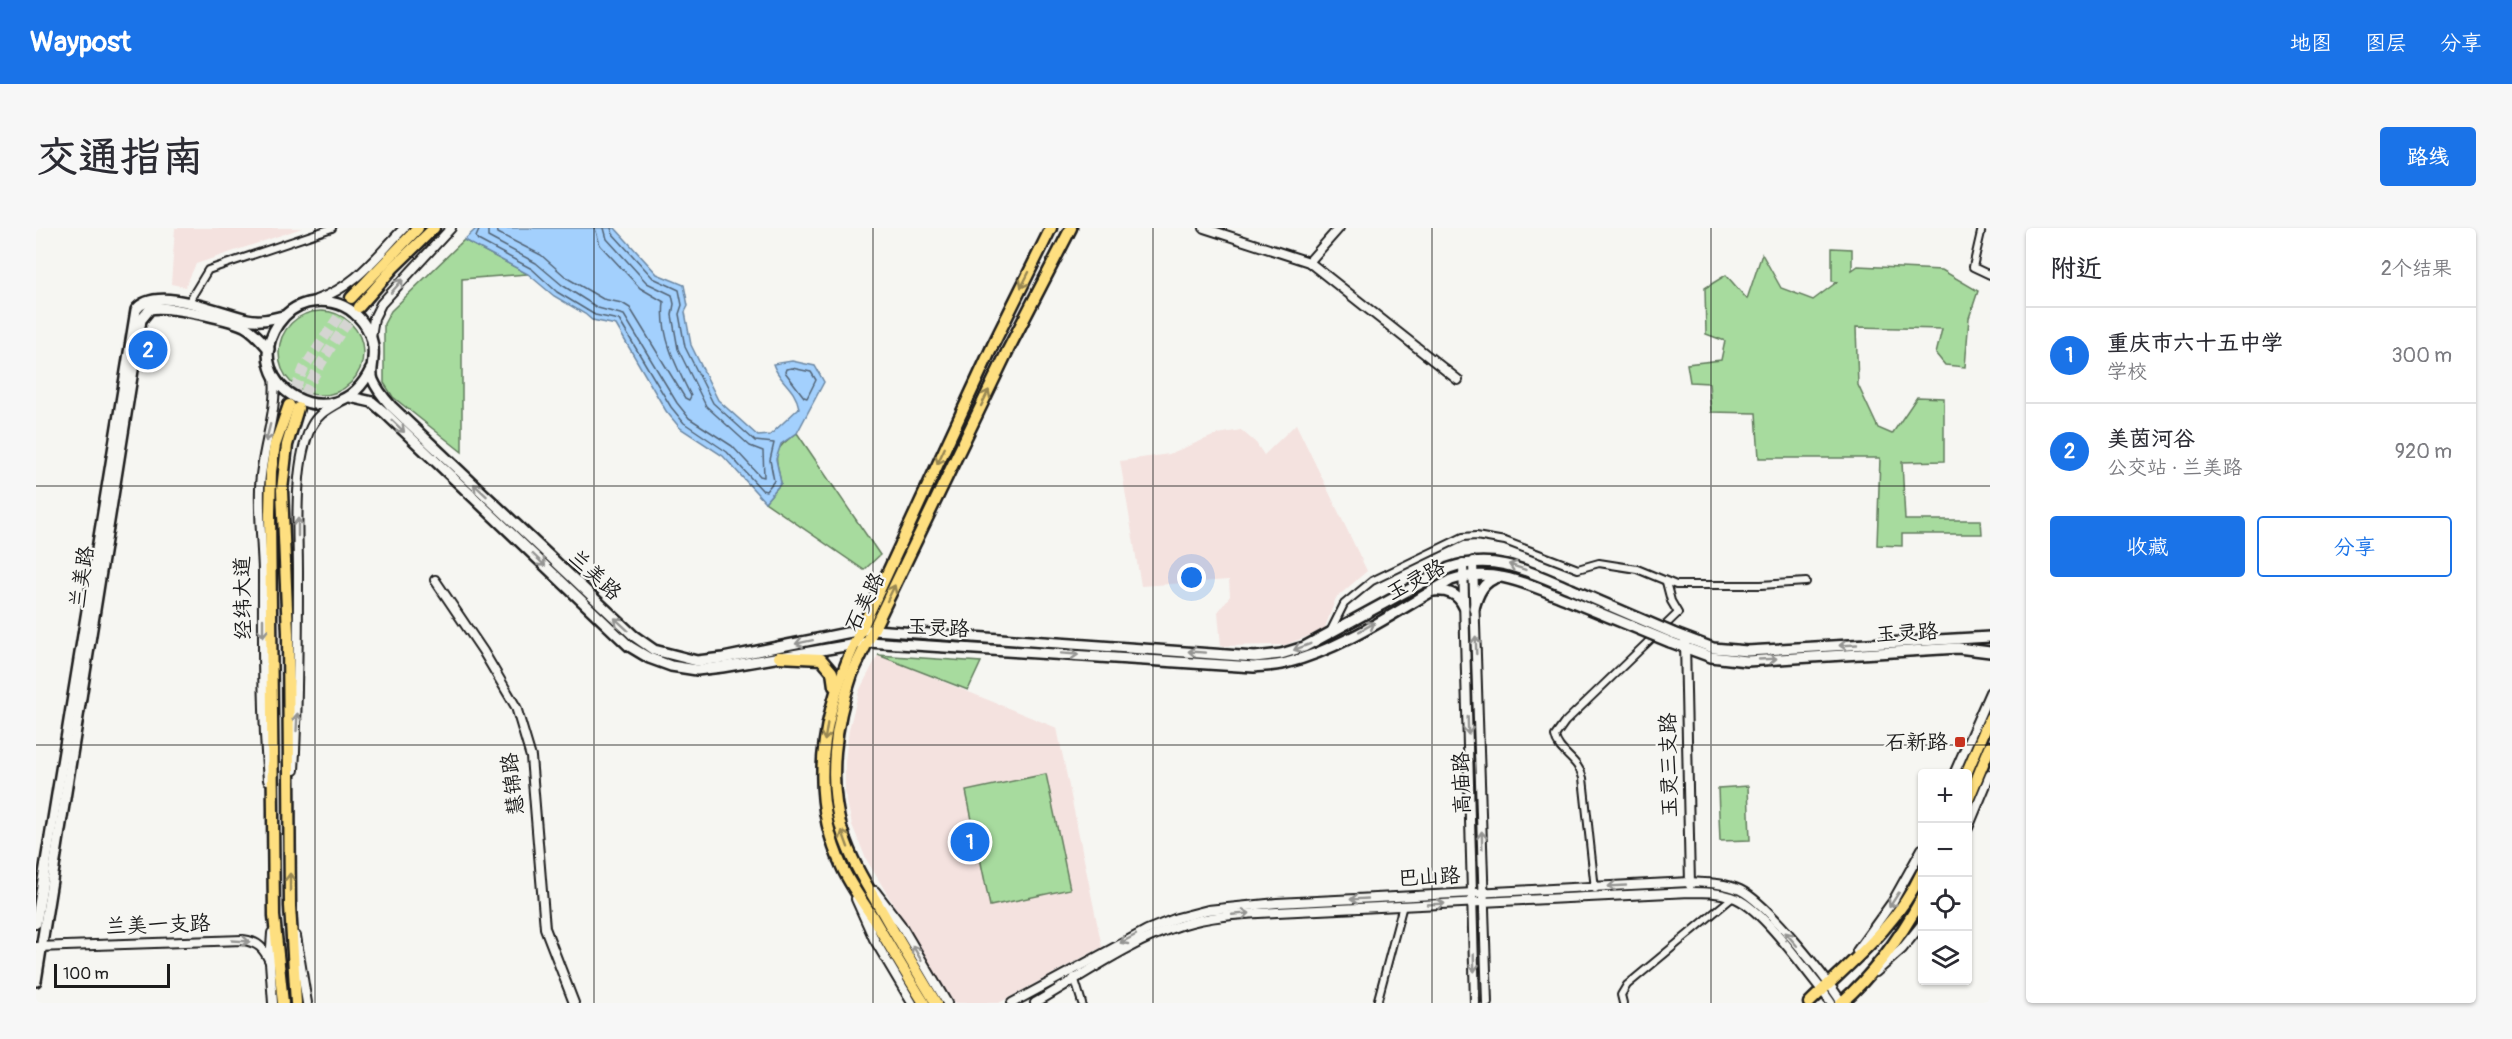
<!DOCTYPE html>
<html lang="zh">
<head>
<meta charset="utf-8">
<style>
	:root { --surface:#fff; --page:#f7f7f7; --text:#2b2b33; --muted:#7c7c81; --line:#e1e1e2; --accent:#1a73e8 }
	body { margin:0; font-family:Pangolin,"LXGW WenKai TC",sans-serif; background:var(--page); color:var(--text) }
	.controls { position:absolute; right:18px; bottom:18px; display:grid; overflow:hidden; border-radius:6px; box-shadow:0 2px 4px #0004 }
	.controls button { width:54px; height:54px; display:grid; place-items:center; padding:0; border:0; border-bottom:2px solid var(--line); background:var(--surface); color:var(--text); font:30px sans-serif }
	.scale { position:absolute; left:18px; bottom:15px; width:116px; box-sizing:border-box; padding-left:6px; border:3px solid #1c1c1c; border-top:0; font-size:16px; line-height:21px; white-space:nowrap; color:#1c1c1c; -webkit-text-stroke:4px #f6f6f2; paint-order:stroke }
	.you { position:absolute; left:1156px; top:350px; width:21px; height:21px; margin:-15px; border:4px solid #fff; border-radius:50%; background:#1a73e8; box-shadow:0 0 0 9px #1a73e833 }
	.badge { display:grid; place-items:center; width:39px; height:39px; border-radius:50%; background:var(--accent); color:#fff; font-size:20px; font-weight:700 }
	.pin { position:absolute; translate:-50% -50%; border:3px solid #fff; box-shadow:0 2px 6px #0006 }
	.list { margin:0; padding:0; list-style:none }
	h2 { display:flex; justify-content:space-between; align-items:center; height:78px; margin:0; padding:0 24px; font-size:26px }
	h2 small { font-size:20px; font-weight:400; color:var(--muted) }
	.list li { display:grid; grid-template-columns:39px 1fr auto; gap:18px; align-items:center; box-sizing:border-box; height:96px; padding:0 24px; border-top:2px solid var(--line) }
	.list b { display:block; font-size:22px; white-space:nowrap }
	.list p { margin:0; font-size:20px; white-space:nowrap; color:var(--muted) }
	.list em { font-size:20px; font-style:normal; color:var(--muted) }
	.actions { display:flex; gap:12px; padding:18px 24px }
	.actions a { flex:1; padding:14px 0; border:2px solid var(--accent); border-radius:6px; text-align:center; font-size:21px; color:var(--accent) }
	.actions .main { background:var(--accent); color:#fff }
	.icon { flex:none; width:33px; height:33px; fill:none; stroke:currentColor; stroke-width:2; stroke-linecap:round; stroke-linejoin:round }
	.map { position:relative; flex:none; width:1954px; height:775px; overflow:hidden; border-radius:6px }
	header { display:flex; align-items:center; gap:36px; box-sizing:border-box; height:84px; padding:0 30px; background:var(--accent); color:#fff }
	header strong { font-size:28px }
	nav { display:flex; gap:33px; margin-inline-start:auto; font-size:21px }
	.intro { display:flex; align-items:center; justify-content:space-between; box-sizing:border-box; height:144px; padding:0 36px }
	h1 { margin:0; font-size:42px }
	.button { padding:15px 27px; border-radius:6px; background:var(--accent); color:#fff; font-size:21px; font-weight:700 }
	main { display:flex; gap:36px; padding:0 36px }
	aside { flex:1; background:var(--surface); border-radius:6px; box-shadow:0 2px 4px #0004 }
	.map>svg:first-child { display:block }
	.built { fill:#f4e2df }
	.green { fill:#a7db9e; stroke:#627c5d; stroke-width:1.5 }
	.water { fill:#a3d0fd; stroke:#6d88a3; stroke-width:1.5 }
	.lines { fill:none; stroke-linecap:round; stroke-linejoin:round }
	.shore { stroke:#526476; stroke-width:1.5 }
	.primary-tunnel { stroke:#d5d5d2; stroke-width:10; stroke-dasharray:10 5; stroke-linecap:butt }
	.minor-casing { stroke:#1c1c1c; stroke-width:10 }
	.tertiary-casing { stroke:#1c1c1c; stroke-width:12 }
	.secondary-casing { stroke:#1c1c1c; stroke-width:14 }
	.primary-casing { stroke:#1c1c1c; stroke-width:15 }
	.minor { stroke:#f6f6f2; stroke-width:6 }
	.tertiary { stroke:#f6f6f2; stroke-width:8 }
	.secondary { stroke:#f6f6f2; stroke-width:9 }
	.primary { stroke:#fedf80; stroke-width:10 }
	.secondary-bridge-casing { stroke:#1c1c1c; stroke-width:14; stroke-linecap:butt }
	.secondary-bridge { stroke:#f6f6f2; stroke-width:9 }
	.oneway { stroke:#988753 }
	.oneway2 { stroke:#949492 }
	.grid { fill:none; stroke:#1c1c1c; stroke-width:1.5; stroke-opacity:0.55 }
	.poi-dot { fill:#c8321e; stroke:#f6f6f2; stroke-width:2 }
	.labels { text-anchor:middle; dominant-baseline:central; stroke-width:4.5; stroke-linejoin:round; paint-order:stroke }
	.street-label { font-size:21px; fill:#1c1c1c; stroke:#f6f6f2 }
	.poi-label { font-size:21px; fill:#1c1c1c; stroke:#f6f6f2; text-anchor:end }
</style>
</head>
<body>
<header>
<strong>Waypost</strong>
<nav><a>地图</a><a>图层</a><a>分享</a></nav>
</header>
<div class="intro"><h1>交通指南</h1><a class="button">路线</a></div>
<main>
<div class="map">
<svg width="1954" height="775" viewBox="0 0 1954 775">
	<rect width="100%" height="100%" fill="#f6f6f2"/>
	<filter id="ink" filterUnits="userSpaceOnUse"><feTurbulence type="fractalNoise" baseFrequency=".0167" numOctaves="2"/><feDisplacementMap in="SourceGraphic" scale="12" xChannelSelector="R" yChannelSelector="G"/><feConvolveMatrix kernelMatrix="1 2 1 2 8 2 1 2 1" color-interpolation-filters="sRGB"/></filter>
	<g filter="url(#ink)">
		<g class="built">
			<path d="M139,0H266L160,36L149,59L135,56Z"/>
			<path d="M1260,196L1331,343L1300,370L1288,402L1249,417L1185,418L1182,384L1194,368L1193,352L1105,358L1084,233L1133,226L1182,206L1205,202L1220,215L1228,227Z"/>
			<path d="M842,427L1021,500L1066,719L963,775H917L830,631L816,597L809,564V534L813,501L823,463Z"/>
		</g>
		<g class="green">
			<path d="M428,12L492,46L426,51V224L357,169L348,155V96L355,83Z"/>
			<path d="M1796,20L1816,21V42L1822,38L1906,42L1942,63L1933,90L1929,139L1909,137L1900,126L1906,101L1820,99L1822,157L1842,200L1856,206L1881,169L1908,170V233L1866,234L1869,292H1945L1946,306H1866V318L1841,317L1844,230H1723L1720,185L1675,184L1673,155L1654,154L1651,136L1685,132L1689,113L1670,106L1669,60L1690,47L1711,71L1726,26L1745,60L1777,72L1801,54L1796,53Z"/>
			<circle cx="285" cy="125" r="42"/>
			<path d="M761,205L844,327L828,342L729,274L745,255C739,226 735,222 761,205Z"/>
			<path d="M842,427L945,434L932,462Z"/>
			<path d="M1010,546L1034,661L954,678L930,563Z"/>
			<path d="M1712,558L1714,612L1684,613L1682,560Z"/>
		</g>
		<path class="water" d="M441,0H579L621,46L648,57L652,78L649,84L655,117L682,172L722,208L734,207L763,180C759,159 743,154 737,136L756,133L779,138L788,154L761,205L745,216L740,231L745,255L729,274L687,228L644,200L630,183L580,97L556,92L549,86L518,68L492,46L428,12Z"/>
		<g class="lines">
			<g class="shore">
				<path d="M444,0L440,9L442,12L496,41L521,64L559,87L583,92L635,179L648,195L691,224L726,262L730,263L738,253L734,232L738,215L719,213L677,175L649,119L643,86L646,77L643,62L617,50L577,6L575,0"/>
				<path d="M452,0V9L500,35L526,57L562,80L588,87L641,175L653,190L696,218L724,248L728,249L727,223L714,218L670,178L642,121L636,87L638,76L636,67L611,55L571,11L568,0"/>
				<path d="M461,0L462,5L505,27L531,50L567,71L586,75L594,80L649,170L653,172L655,168C640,138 624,108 628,74L604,60L564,17L559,0"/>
				<path d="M756,140L775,144L780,152L771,170L768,169L749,144L750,141Z"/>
			</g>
			<g class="primary-tunnel">
				<path d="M253,176L268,140L315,70"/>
				<path d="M262,180C279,143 299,111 323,79"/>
			</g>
			<g class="minor-casing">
				<g id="minor">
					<path d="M1946,0L1937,39L1954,47"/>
					<path d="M152,75L172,42L296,0"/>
					<path d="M1293,406L1308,376L1336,353L1427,309L1440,308L1469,313L1542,341L1563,335L1601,341L1640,357H1725L1770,354"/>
					<path d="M1559,661L1547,550C1542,530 1522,525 1519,508L1529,494L1642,385L1635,373L1630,354"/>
					<path d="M1038,749L1046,775"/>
					<path d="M1341,775L1367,677"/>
					<path d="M1587,775L1585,767L1591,757L1697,669"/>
				</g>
			</g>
			<g class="tertiary-casing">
				<g id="tertiary">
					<path d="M1168,0L1273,34L1422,152"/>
					<path d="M1273,34L1303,0"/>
					<path d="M280,72C320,58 339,30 368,0"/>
					<path d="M335,109L338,90L345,76L415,0"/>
					<path d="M1437,333L1451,775"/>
					<path d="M1427,335L1439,775"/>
					<path d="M399,352L447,423L480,479L495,529L509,700L538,775"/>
					<path d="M1649,414L1654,657"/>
					<path d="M258,542C262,476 262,410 262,344C262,303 257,236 275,199C281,187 290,182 302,175"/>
					<path d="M1918,546L1954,464"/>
					<path d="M232,552C226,482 227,413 227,343C226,315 223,288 224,260C225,222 242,186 238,148"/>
					<path d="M1932,600L1954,547"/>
					<path d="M839,663L865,697L911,775"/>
					<path d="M820,671L838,711L876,775"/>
					<path d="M236,705L234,734L237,775"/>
					<path d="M260,708L271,775"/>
					<path d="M0,719L207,712C222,714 228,720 234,734"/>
					<path d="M1821,723L1857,673L1886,621"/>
					<path d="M1840,744L1866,721L1886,696"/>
					<path d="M976,775L1111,702L1141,690L1172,682L1241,675L1654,654C1670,655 1689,655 1704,662C1731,675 1789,748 1806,775"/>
					<path d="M999,775C1046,748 1094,713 1145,697C1177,687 1209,686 1241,684L1654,664C1668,664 1682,664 1696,669C1724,677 1766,738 1786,762L1795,775"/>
				</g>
			</g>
			<g class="secondary-casing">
				<g id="secondary">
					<path d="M335,141C299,216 201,157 242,96C249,86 259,78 271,75C287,71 306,74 318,85C331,96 339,112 337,130C337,138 334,144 337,152C341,162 348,170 355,178L598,408L618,422L661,433L687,430L825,402H838L1219,429L1245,426L1268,419L1413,340C1458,324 1494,344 1535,361"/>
					<path d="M314,169L336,174L349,185L593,418L613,430L635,438L661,442L686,439L832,414L1218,439C1228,438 1240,438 1250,435C1307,421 1364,381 1415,352C1457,338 1493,357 1532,372"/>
					<path d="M1397,363C1411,362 1422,365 1428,379"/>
					<path d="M1438,380C1442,366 1447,353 1463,349"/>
					<path d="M1637,405L1677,420L1711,423L1954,409"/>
					<path d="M1634,414L1675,429L1711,433L1922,420L1954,424"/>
					<path d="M0,695L100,82C119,56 185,85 211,91C224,94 235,91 247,88"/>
					<path d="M0,753L105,92L114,81C131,77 192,91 208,98C218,103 226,113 233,121"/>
				</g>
			</g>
			<g class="primary-casing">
				<g id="primary">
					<path d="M315,70L382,0"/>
					<path d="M323,79L357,40L398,0"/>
					<path d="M743,429L785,431L796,444L798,458"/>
					<path d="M1930,546L1954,490"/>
					<path d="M1932,572L1954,519"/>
					<path d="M247,775L238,688L234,285L235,243L239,217L253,177"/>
					<path d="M260,775L254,678L252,405L246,262L251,217L262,180"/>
					<path d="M888,775C870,746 853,717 836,688C826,673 815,658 807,641C772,567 786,487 819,415L957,117L1015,0"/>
					<path d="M900,775C882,745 864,715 847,685C831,658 815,633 806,603C791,553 799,495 816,446L972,122L1035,0"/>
					<path d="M1773,775C1815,734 1861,698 1886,644"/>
					<path d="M1805,775C1838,746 1865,708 1886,670"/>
				</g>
			</g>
			<use href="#minor" class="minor"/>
			<use href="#tertiary" class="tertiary"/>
			<use href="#secondary" class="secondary"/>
			<use href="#primary" class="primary"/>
			<g class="secondary-bridge-casing">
				<g id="secondary-bridge">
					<path d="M1535,361L1637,405"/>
					<path d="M1532,372L1634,414"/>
				</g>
			</g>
			<use href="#secondary-bridge" class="secondary-bridge"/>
		</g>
		<defs><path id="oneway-shaft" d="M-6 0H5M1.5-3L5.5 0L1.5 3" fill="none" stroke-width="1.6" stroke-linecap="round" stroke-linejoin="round" transform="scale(1.5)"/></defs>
		<g class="oneway">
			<use href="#oneway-shaft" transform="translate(989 52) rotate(117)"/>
			<use href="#oneway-shaft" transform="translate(949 170) rotate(-64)"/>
			<use href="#oneway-shaft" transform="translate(905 228) rotate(115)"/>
			<use href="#oneway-shaft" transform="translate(855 365) rotate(-64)"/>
			<use href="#oneway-shaft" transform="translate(790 504) rotate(99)"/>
			<use href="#oneway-shaft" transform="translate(809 611) rotate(-110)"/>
			<use href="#oneway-shaft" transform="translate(254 654) rotate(-90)"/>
		</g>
		<g class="oneway2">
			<use href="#oneway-shaft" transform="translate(361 58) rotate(-49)"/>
			<use href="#oneway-shaft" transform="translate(362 198) rotate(44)"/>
			<use href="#oneway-shaft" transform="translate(232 205) rotate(104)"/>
			<use href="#oneway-shaft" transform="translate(444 262) rotate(-137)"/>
			<use href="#oneway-shaft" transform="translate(262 299) rotate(-90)"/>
			<use href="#oneway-shaft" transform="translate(503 332) rotate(44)"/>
			<use href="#oneway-shaft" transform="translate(1481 339) rotate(-161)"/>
			<use href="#oneway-shaft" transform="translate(585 396) rotate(-137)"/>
			<use href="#oneway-shaft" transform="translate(1331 399) rotate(-29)"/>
			<use href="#oneway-shaft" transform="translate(227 400) rotate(90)"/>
			<use href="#oneway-shaft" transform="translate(768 414) rotate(168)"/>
			<use href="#oneway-shaft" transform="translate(1440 417) rotate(-92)"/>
			<use href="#oneway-shaft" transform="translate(1812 417) rotate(177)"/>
			<use href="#oneway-shaft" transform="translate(1266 419) rotate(159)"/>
			<use href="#oneway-shaft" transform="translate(1161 424) rotate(-176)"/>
			<use href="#oneway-shaft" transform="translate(1034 426) rotate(4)"/>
			<use href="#oneway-shaft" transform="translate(1732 431) rotate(-3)"/>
			<use href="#oneway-shaft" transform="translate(261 494) rotate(-87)"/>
			<use href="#oneway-shaft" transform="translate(1432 498) rotate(88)"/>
			<use href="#oneway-shaft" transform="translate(1446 612) rotate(-92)"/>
			<use href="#oneway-shaft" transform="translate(1581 658) rotate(177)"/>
			<use href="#oneway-shaft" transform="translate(1323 671) rotate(177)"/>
			<use href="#oneway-shaft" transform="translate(1858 672) rotate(123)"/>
			<use href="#oneway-shaft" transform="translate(1400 676) rotate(-3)"/>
			<use href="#oneway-shaft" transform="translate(1205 686) rotate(-5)"/>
			<use href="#oneway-shaft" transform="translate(1092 711) rotate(152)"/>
			<use href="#oneway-shaft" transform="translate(1755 711) rotate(-131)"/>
			<use href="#oneway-shaft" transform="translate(205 713) rotate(3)"/>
			<use href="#oneway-shaft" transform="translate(881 725) rotate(-120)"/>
			<use href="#oneway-shaft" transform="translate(1438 735) rotate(88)"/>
		</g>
	</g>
	<path class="grid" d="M279,0V775M558,0V775M837,0V775M1117,0V775M1396,0V775M1675,0V775M0,258H1954M0,517H1954"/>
	<rect class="poi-dot" x="1918" y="508" width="12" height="12" rx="3"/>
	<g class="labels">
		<g class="street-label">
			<text transform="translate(559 347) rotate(43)">兰美路</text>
			<text transform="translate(46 349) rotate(-81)">兰美路</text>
			<text transform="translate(1380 352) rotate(-28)">玉灵路</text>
			<text transform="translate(207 370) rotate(-91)">经纬大道</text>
			<text transform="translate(829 374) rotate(-64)">石美路</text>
			<text transform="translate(902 400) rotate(3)">玉灵路</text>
			<text transform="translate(1871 405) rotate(-3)">玉灵路</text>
			<text transform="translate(1633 537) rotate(-91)">玉灵三支路</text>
			<text transform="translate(1426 555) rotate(-92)">高庙路</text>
			<text transform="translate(477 556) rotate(-97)">慧锦路</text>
			<text transform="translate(1393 649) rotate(-3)">巴山路</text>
			<text transform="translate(122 697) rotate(-2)">兰美一支路</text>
		</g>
		<g class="poi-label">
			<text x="1912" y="514">石新路</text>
		</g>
	</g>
</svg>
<div class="controls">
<button>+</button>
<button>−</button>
<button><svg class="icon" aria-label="locate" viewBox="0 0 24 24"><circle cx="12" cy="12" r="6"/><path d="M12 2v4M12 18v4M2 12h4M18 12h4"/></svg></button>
<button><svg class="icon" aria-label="layers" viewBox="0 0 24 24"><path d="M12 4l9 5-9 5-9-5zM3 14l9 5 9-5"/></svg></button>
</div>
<div class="scale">100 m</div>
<div class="you"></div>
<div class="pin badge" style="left:934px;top:614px">1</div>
<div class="pin badge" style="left:112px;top:122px">2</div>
</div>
<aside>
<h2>附近<small>2个结果</small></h2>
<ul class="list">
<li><span class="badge">1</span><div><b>重庆市六十五中学</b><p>学校</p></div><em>300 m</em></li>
<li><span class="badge">2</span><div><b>美茵河谷</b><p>公交站 · 兰美路</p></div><em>920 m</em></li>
</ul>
<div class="actions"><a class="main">收藏</a><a>分享</a></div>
</aside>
</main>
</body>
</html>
